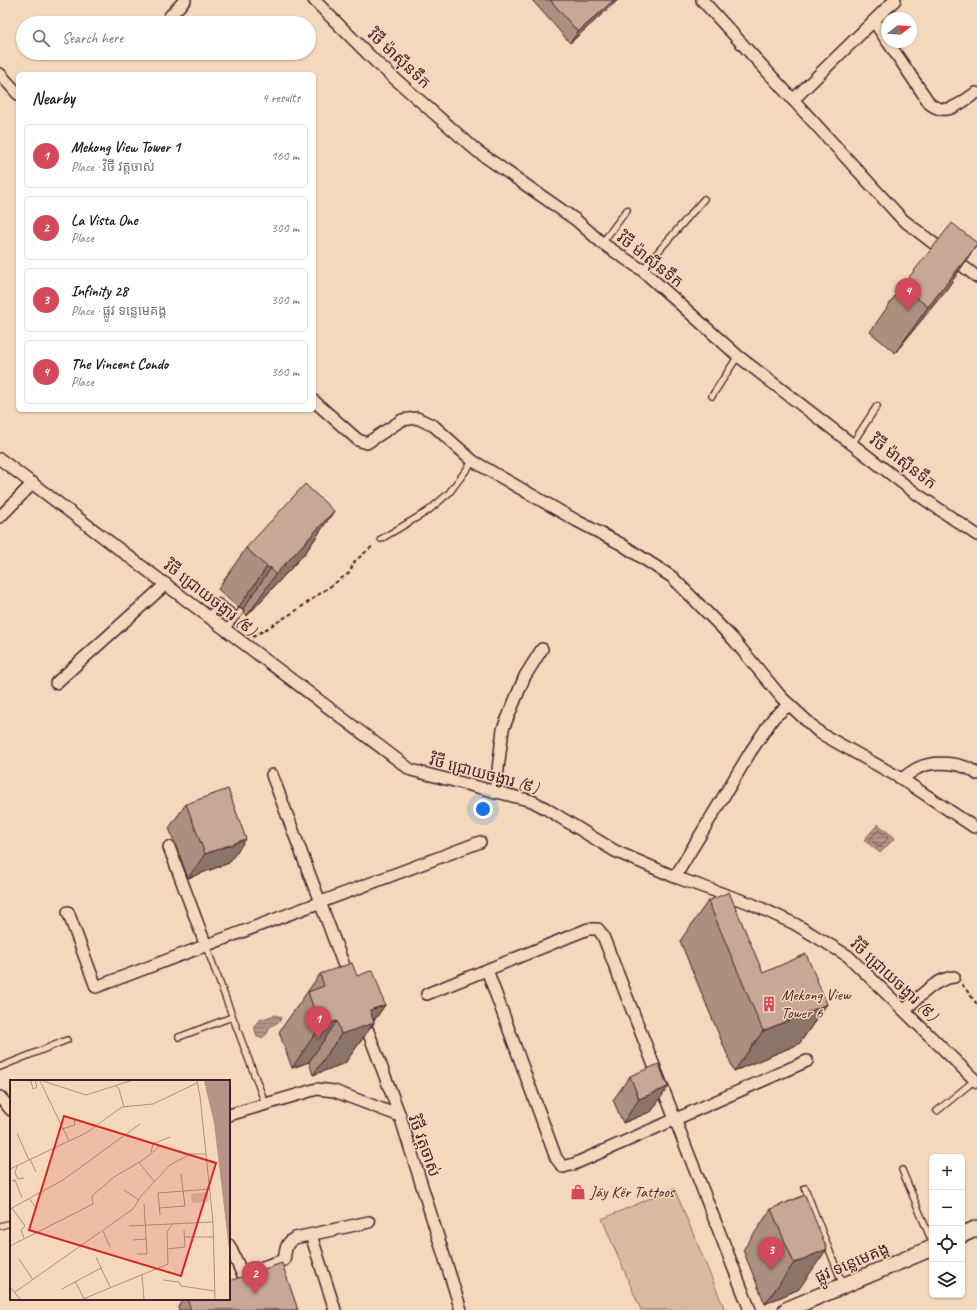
<!DOCTYPE html>
<html lang="en">
<head>
<meta charset="utf-8">
<style>
	:root { --surface:#fff; --page:#f2f2f2; --text:#222; --muted:#767676; --line:#e0e0e0; --accent:#d1495b }
	body { margin:0; font-family:Caveat,"Noto Sans Khmer",sans-serif; background:var(--page); color:var(--text) }
	.controls { position:absolute; right:12px; bottom:12px; display:grid; overflow:hidden; border-radius:6px; box-shadow:0 1px 3px #0004 }
	.controls button { width:36px; height:36px; display:grid; place-items:center; padding:0; border:0; border-bottom:1px solid var(--line); background:var(--surface); color:var(--text); font:20px sans-serif }
	.compass { position:absolute; left:881px; top:12px; width:36px; height:36px; border-radius:50%; background:var(--surface); box-shadow:0 1px 3px #0004; rotate:73deg }
	.you { position:absolute; left:483px; top:809px; width:14px; height:14px; margin:-10px; border:3px solid #fff; border-radius:50%; background:#1a73e8; box-shadow:0 0 0 6px #1a73e833 }
	.badge { display:grid; place-items:center; width:26px; height:26px; border-radius:50%; background:var(--accent); color:#fff; font-size:13px; font-weight:700 }
	.pin { position:absolute; translate:-50% -33px; filter:drop-shadow(0 1px 2px #0008) }
	.pin::after { content:''; position:absolute; top:21px; width:14px; height:12px; background:inherit; clip-path:polygon(0 0,100% 0,50% 100%) }
	.list { margin:0; padding:0; list-style:none }
	h2 { display:flex; justify-content:space-between; align-items:center; height:52px; margin:0; padding:0 16px; font-size:17px }
	h2 small { font-size:13px; font-weight:400; color:var(--muted) }
	.list li { display:grid; grid-template-columns:26px 1fr auto; gap:12px; align-items:center; box-sizing:border-box; height:64px; margin:0 8px 8px; padding:0 8px; border:1px solid var(--line); border-radius:6px }
	.list b { display:block; font-size:15px; white-space:nowrap }
	.list p { margin:0; font-size:13px; white-space:nowrap; color:var(--muted) }
	.list em { font-size:13px; font-style:normal; color:var(--muted) }
	.icon { flex:none; width:22px; height:22px; fill:none; stroke:currentColor; stroke-width:2; stroke-linecap:round; stroke-linejoin:round }
	.map { position:relative; flex:none; width:977px; height:1310px; overflow:hidden }
	.search { position:absolute; background:var(--surface); box-shadow:0 1px 3px #0004; left:16px; top:16px; width:300px; height:44px; display:flex; align-items:center; gap:10px; box-sizing:border-box; padding:0 14px; border-radius:22px; color:var(--muted); font-size:15px }
	.panel { position:absolute; background:var(--surface); box-shadow:0 1px 3px #0004; left:16px; top:72px; width:300px; height:340px; border-radius:6px }
	.map>svg:first-child { display:block }
	.pitch { fill:#d8baa3; stroke:#916c67 }
	.water { fill:url(#water-rules); stroke:#8b6562 }
	.lines { fill:none; stroke-linecap:round; stroke-linejoin:round }
	.shore { stroke:#754d4f; stroke-width:1 }
	.lane-casing { stroke:#4a1f2b; stroke-width:8 }
	.street-casing { stroke:#4a1f2b; stroke-width:14 }
	.secondary-casing { stroke:#4a1f2b; stroke-width:18 }
	.path { stroke:#4a1f2b; stroke-width:2; stroke-dasharray:4 3; stroke-linecap:butt }
	.lane { stroke:#f4d8bb; stroke-width:5.5 }
	.street { stroke:#f4d8bb; stroke-width:11 }
	.secondary { stroke:#f4d8bb; stroke-width:15 }
	.wall { fill:#ab9080; stroke:#4a1f2b }
	.shaded-wall { fill:#8b7568; stroke:#4a1f2b }
	.building { fill:#c7a795; stroke:#4a1f2b }
	.labels { text-anchor:middle; dominant-baseline:central; stroke-width:3; stroke-linejoin:round; paint-order:stroke }
	.street-label { font-size:16px; fill:#4a1f2b; stroke:#f4d8bb }
	.poi-label { font-size:16px; fill:#4a1f2b; stroke:#f4d8bb; text-anchor:start }
	.inset-road { fill:none; stroke:#b08e81; stroke-width:1 }
	.view { fill:#d62828; fill-opacity:0.15; stroke:#d62828; stroke-width:2 }
	.inset-edge { fill:none; stroke:#4a1f2b; stroke-width:2 }
</style>
</head>
<body>
<div class="map">
<svg width="977" height="1310" viewBox="0 0 977 1310">
	<defs>
		<pattern id="water-rules" width="6" height="5" patternUnits="userSpaceOnUse"><rect width="6" height="5" fill="#b69386"/><path d="M0 2.5h6" fill="none" stroke="#96776e"/></pattern>
	</defs>
	<rect width="100%" height="100%" fill="#f4d8bb"/>
	<filter id="ink" filterUnits="userSpaceOnUse"><feTurbulence type="fractalNoise" baseFrequency=".025" numOctaves="2"/><feDisplacementMap in="SourceGraphic" scale="8" xChannelSelector="R" yChannelSelector="G"/><feConvolveMatrix kernelMatrix="1 2 1 2 8 2 1 2 1" color-interpolation-filters="sRGB"/></filter>
	<g filter="url(#ink)">
		<path class="pitch" d="M674,1188L725,1310H641L602,1219Z"/>
		<g class="water">
			<path d="M878,824L895,838L880,853L864,840Z"/>
			<path d="M275,1015L281,1017L280,1021L270,1027L267,1034L262,1038L257,1037L254,1026L259,1020Z"/>
		</g>
		<g class="lines">
			<path class="shore" d="M879,830L888,838L880,847L870,839Z"/>
			<g class="lane-casing">
				<g id="lane">
					<path d="M602,243L627,210"/>
					<path d="M642,270L704,199"/>
					<path d="M712,396L738,356"/>
					<path d="M852,444L877,406"/>
					<path d="M381,539L428,511L449,493L473,461"/>
					<path d="M209,616L219,602L237,616"/>
					<path d="M226,629L240,612"/>
					<path d="M206,946L265,1103"/>
					<path d="M179,1037L232,1017"/>
					<path d="M0,1067L67,1040"/>
					<path d="M937,1111L975,1080"/>
					<path d="M902,1170L932,1242"/>
					<path d="M805,1188L843,1285"/>
					<path d="M0,1226L11,1223"/>
				</g>
			</g>
			<g class="street-casing">
				<g id="street">
					<path d="M314,0L376,62L477,151L576,220L602,243L642,270L738,356L914,492L977,535"/>
					<path d="M702,0L902,219L977,277"/>
					<path d="M170,16L185,0"/>
					<path d="M874,21L887,41"/>
					<path d="M888,42L930,104C948,117 960,103 976,93"/>
					<path d="M0,74L18,94"/>
					<path d="M793,100L895,0"/>
					<path d="M314,401L358,440L367,443L402,420L417,418L434,426L473,461L577,521L621,544L672,577L733,639L782,698L820,733L902,779L974,827"/>
					<path d="M0,459L411,770L532,801L545,808L615,851L675,877L752,904L795,924L848,956L977,1082"/>
					<path d="M0,517L33,483"/>
					<path d="M56,683L166,584"/>
					<path d="M272,775L349,979"/>
					<path d="M902,779C907,775 912,771 918,768C933,760 964,762 977,774"/>
					<path d="M495,793L503,729L525,676L542,649"/>
					<path d="M169,847L206,946"/>
					<path d="M675,877L751,751L774,717L789,705"/>
					<path d="M68,912L96,987L480,842"/>
					<path d="M487,970L556,1158L563,1167L574,1164L807,1061"/>
					<path d="M427,994L588,929H598L603,936L750,1310"/>
					<path d="M905,1010C918,998 936,978 954,977"/>
					<path d="M363,1018L400,1116L461,1310"/>
					<path d="M0,1097L11,1110"/>
					<path d="M229,1115L317,1089L334,1091L400,1116"/>
					<path d="M311,1235L335,1310"/>
					<path d="M229,1245L242,1273H245L284,1260C286,1250 285,1243 295,1238L369,1222"/>
				</g>
			</g>
			<g class="secondary-casing">
				<g id="secondary">
					<path d="M962,1235L977,1228"/>
					<path d="M786,1310L932,1248"/>
				</g>
			</g>
			<g class="path">
				<path d="M253,637L297,610L349,573L355,561L374,545"/>
				<path d="M962,984L977,1004"/>
			</g>
			<use href="#lane" class="lane"/>
			<use href="#street" class="street"/>
			<use href="#secondary" class="secondary"/>
		</g>
		<g class="wall">
			<path d="M532,0H618L570,43Z"/>
			<path d="M977,245L946,290L895,353L870,332L902,286Z"/>
			<path d="M334,511L306,552L247,616L243,609L238,608L218,589L246,548Z"/>
			<path d="M186,804L229,863L188,878L169,828Z"/>
			<path d="M708,901L763,973L827,1004L799,1044L734,1071L680,941Z"/>
			<path d="M320,974L385,1005L374,1021V1023L345,1063L313,1075L309,1062L292,1068L279,1032Z"/>
			<path d="M630,1076L652,1111L623,1123L613,1100Z"/>
			<path d="M805,1195L799,1289L765,1304L743,1250L771,1209Z"/>
			<path d="M183,1299H229L298,1310H179L178,1307Z"/>
		</g>
		<g class="shaded-wall">
			<path d="M614,0H618L570,43L578,32Z"/>
			<path d="M977,245L946,290L895,353L928,307Z"/>
			<path d="M334,511L306,552L247,616L275,575Z"/>
			<path d="M267,567L271,568L243,609L238,608Z"/>
			<path d="M246,839L229,863L188,878L205,854Z"/>
			<path d="M827,1004L799,1044L734,1071L763,1031Z"/>
			<path d="M385,1005L372,1023H374L345,1063L313,1075L341,1034L370,1010Z"/>
			<path d="M337,1021L309,1062L292,1068L320,1027Z"/>
			<path d="M668,1087L652,1111L623,1123L639,1099Z"/>
			<path d="M827,1249L799,1289L765,1304L794,1263Z"/>
		</g>
		<g class="building">
			<path d="M550,0H614L578,32Z"/>
			<path d="M952,223L977,243V245L928,307L902,286Z"/>
			<path d="M305,484L334,511L275,575L271,568L267,567L246,548Z"/>
			<path d="M228,789L246,839L205,854L186,804Z"/>
			<path d="M729,892L763,973L806,954L827,1004L763,1031L708,901Z"/>
			<path d="M352,963L357,976L373,970L385,1005L370,1010L374,1023L341,1034L337,1021L320,1027L308,992L324,986L320,974Z"/>
			<path d="M659,1064L668,1087L639,1099L630,1076Z"/>
			<path d="M805,1195L827,1249L794,1263L771,1209Z"/>
			<path d="M282,1263L298,1310H191L187,1299H229V1281Z"/>
		</g>
	</g>
	<defs>
		<g id="building-bare" transform="scale(1.2)"><path d="M-4-6H4V6H1V3H-1V6H-4ZM-2.5-4.3h1.7v1.8h-1.7ZM.8-4.3h1.7v1.8H.8ZM-2.5-1h1.7V.8h-1.7ZM.8-1h1.7V.8H.8Z" fill="#d1495b" stroke="#f4d8bb" stroke-width="2.5" paint-order="stroke"/></g>
		<g id="shop-bare" transform="scale(1.2)"><path d="M-5-2.5h2.3a2.7 3.5 0 0 1 5.4 0H5L5.5 6h-11ZM-1.5-2.5h3a1.5 2.3 0 0 0-3 0Z" fill="#d1495b" stroke="#f4d8bb" stroke-width="2.5" paint-order="stroke"/></g>
	</defs>
	<g fill-rule="evenodd">
		<use href="#building-bare" x="769" y="1004"/>
		<use href="#shop-bare" x="578" y="1192"/>
	</g>
	<g class="labels">
		<g class="street-label">
			<text transform="translate(399 59) rotate(43)">វិថី ម៉ាស៊ីនទឹក</text>
			<text transform="translate(650 260) rotate(38)">វិថី ម៉ាស៊ីនទឹក</text>
			<text transform="translate(903 462) rotate(37)">វិថី ម៉ាស៊ីនទឹក</text>
			<text transform="translate(210 598) rotate(38)">វិថី ជ្រោយចង្វារ (៩)</text>
			<text transform="translate(484 774) rotate(15)">វិថី ជ្រោយចង្វារ (៩)</text>
			<text transform="translate(894 980) rotate(43)">វិថី ជ្រោយចង្វារ (៩)</text>
			<text transform="translate(424 1146) rotate(70)">វិថី វត្តចាស់</text>
			<text transform="translate(852 1263) rotate(-23)">ផ្លូវ ទន្លេមេគង្គ</text>
		</g>
		<g class="poi-label">
			<text x="781" y="995">Mekong View<tspan x="781" dy="18">Tower 6</tspan></text>
			<text x="590" y="1192">Jäy Kër Tattoos</text>
		</g>
	</g>
	<g transform="translate(10 1080)">
		<rect width="220" height="220" fill="#f4d8bb"/>
		<path d="M198,112L199,121L182,123L181,114Z" fill="#d8baa3"/>
		<path d="M194,1H220V178L204,43Z" fill="#b69386"/>
		<path class="inset-road" d="M21,1L23,9L27,7L25,1M30,1L59,61M33,1L76,15L120,1M187,1L190,16L203,142L205,219M106,6L109,9L114,27M52,49L65,45L64,39M7,53L19,80M141,72L143,64L160,57M20,79L26,92M129,83L145,102M7,86L5,93L8,99L14,98M0,89L76,53L112,27L143,24L187,3M2,101L5,100L12,118M114,110L129,120M20,119L27,130M2,128L15,146L11,150L14,158M149,128L175,126L171,94M0,129L53,100L130,44M150,135L148,113L200,109M119,146L203,142M93,151L100,167M174,157H203M123,160L136,159M0,166L83,124L82,116L104,97L133,80L150,66M157,169L175,167L174,150M127,174H137L134,124M86,177L100,207M9,179L23,200M132,195L134,219M153,200L169,202L171,206L205,211M65,201L74,219M0,207L10,219M52,209L91,188M5,212L123,129L131,116L160,85L180,74H196M73,219L158,184L157,152L163,143"/>
		<path class="view" d="M54,36L206,83L171,196L19,150Z"/>
		<rect width="220" height="220" class="inset-edge"/>
	</g>
</svg>
<div class="controls">
<button>+</button>
<button>−</button>
<button><svg class="icon" aria-label="locate" viewBox="0 0 24 24"><circle cx="12" cy="12" r="6"/><path d="M12 2v4M12 18v4M2 12h4M18 12h4"/></svg></button>
<button><svg class="icon" aria-label="layers" viewBox="0 0 24 24"><path d="M12 4l9 5-9 5-9-5zM3 14l9 5 9-5"/></svg></button>
</div>
<svg class="compass" viewBox="-18 -18 36 36"><path d="M0-13l5 13h-10z" fill="#e53935"/><path d="M0 13l5-13h-10z" fill="#767676"/></svg>
<div class="you"></div>
<div class="pin badge" style="left:318px;top:1039px">1</div>
<div class="pin badge" style="left:255px;top:1294px">2</div>
<div class="pin badge" style="left:771px;top:1270px">3</div>
<div class="pin badge" style="left:908px;top:311px">4</div>
<div class="search"><svg class="icon" aria-label="search" viewBox="0 0 24 24"><circle cx="10" cy="10" r="6"/><path d="M15 15l6 6"/></svg>Search here</div>
<section class="panel">
<h2>Nearby<small>4 results</small></h2>
<ul class="list">
<li><span class="badge">1</span><div><b>Mekong View Tower 1</b><p>Place · វិថី វត្តចាស់</p></div><em>160 m</em></li>
<li><span class="badge">2</span><div><b>La Vista One</b><p>Place</p></div><em>300 m</em></li>
<li><span class="badge">3</span><div><b>Infinity 28</b><p>Place · ផ្លូវ ទន្លេមេគង្គ</p></div><em>300 m</em></li>
<li><span class="badge">4</span><div><b>The Vincent Condo</b><p>Place</p></div><em>360 m</em></li>
</ul>
</section>
</div>
</body>
</html>
